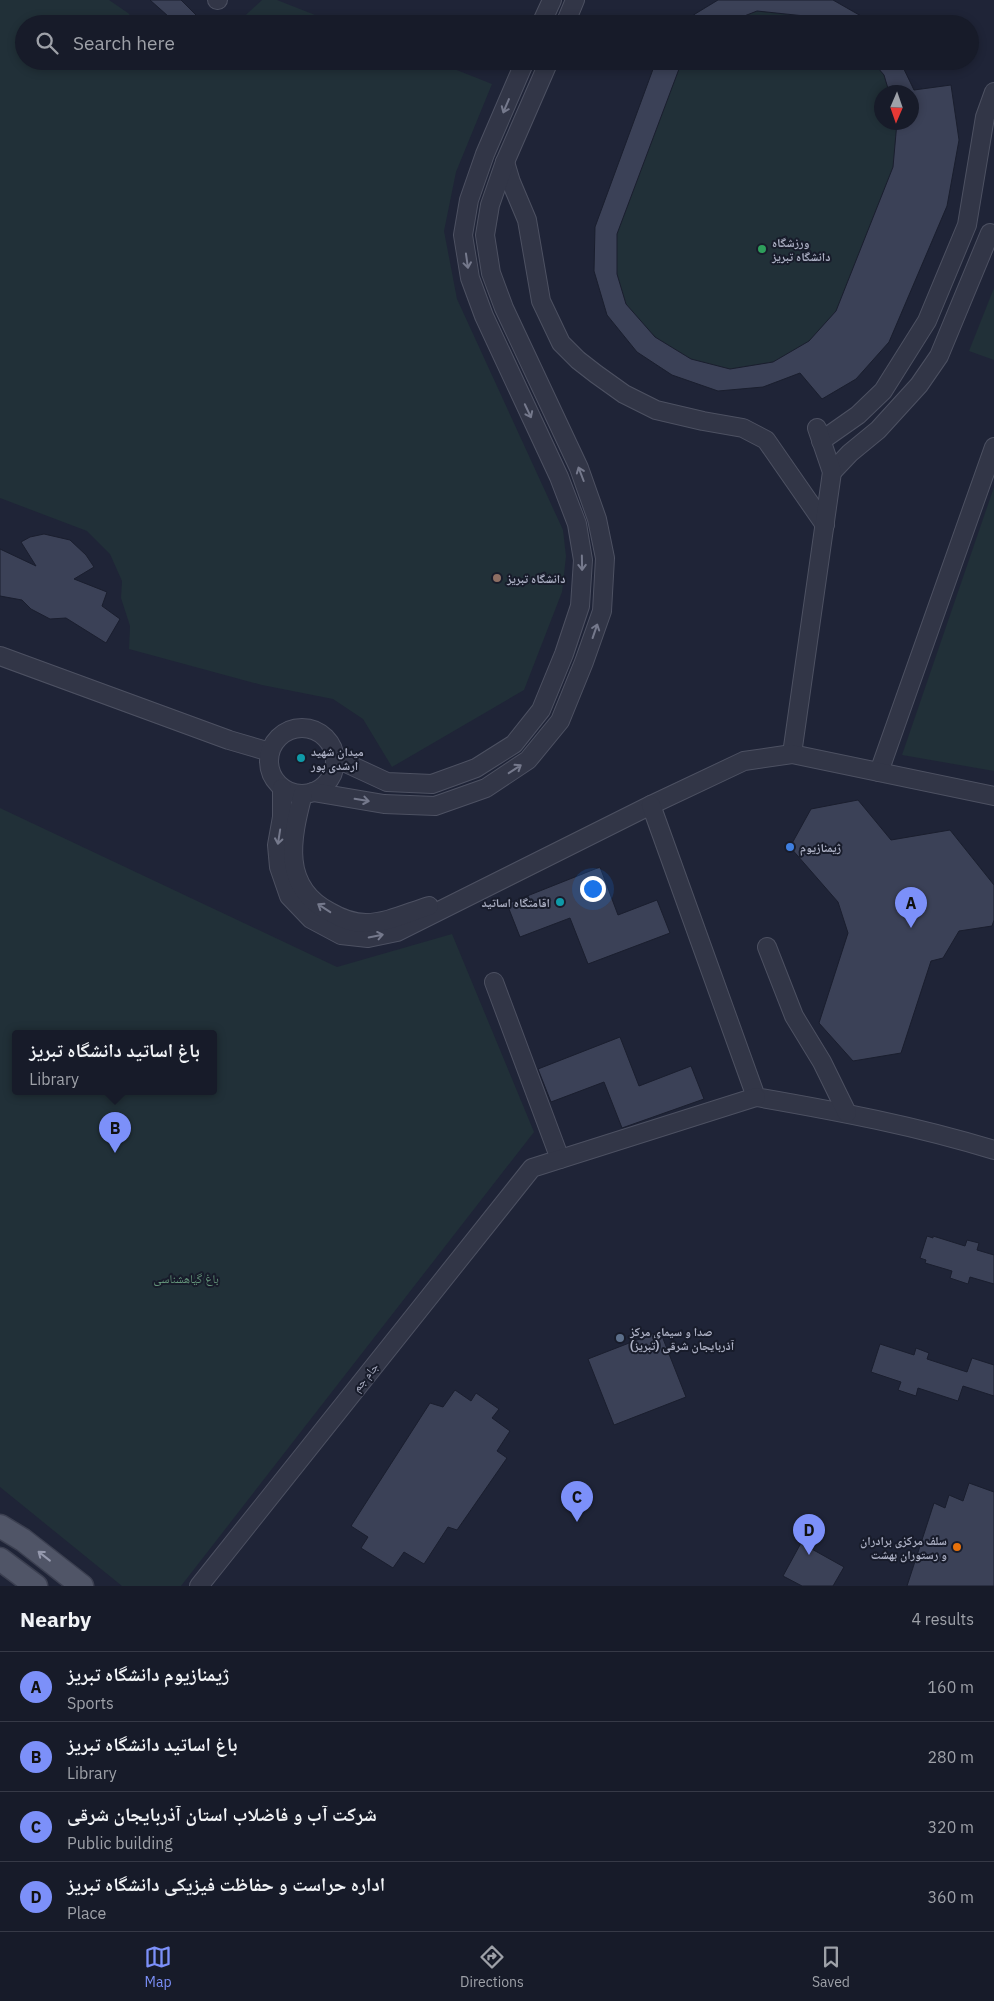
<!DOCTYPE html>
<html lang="en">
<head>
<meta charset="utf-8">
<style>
	:root { --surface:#171b29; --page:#202431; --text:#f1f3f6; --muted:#9ea1a8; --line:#363946; --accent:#7c90f9 }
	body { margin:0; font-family:"IBM Plex Sans","Noto Naskh Arabic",sans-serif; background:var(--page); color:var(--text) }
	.compass { position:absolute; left:874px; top:85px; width:45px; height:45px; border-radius:50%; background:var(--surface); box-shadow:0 2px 8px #0003; rotate:182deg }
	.you { position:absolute; left:592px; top:888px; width:18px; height:18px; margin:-12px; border:4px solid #fff; border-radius:50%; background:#1a73e8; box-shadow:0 0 0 8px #1a73e833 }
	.badge { display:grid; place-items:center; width:32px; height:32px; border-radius:50%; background:var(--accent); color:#111; font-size:16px; font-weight:700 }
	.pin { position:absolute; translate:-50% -41px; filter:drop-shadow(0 1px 2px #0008) }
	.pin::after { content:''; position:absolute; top:26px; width:18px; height:15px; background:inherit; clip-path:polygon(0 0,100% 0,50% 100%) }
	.popup { position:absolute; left:12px; top:1030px; width:205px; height:65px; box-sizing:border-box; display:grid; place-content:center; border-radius:5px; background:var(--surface); filter:drop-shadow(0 1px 4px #0005); font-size:16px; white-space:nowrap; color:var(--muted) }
	.popup b { font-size:19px; color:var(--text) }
	.popup::after { content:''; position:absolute; left:50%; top:100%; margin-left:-10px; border:10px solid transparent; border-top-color:var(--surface) }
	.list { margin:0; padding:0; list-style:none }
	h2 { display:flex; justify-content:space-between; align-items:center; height:65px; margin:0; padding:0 20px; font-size:21px }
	h2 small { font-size:16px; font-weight:400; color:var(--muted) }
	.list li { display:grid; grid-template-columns:32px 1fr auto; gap:15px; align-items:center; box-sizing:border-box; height:70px; padding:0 20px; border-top:1px solid var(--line) }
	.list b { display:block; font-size:19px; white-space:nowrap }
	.list p { margin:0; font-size:16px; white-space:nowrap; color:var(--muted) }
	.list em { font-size:16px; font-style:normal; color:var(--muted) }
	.icon { flex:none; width:28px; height:28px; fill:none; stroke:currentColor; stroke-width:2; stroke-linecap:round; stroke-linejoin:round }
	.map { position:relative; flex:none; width:994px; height:1586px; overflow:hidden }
	.search { position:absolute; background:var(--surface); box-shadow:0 2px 8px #0003; left:15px; right:15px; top:15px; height:55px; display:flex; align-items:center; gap:12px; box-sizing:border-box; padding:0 18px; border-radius:28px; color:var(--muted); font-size:19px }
	.sheet { height:345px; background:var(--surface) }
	nav { display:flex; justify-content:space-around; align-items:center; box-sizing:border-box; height:70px; border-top:1px solid var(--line); background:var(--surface); font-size:14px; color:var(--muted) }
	nav a { display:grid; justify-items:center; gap:2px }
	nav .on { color:var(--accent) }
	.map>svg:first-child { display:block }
	.green { fill:#213038; fill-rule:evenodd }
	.building { fill:#3b4157; stroke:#1a1e2e }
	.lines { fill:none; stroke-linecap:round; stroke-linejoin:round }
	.minor-casing { stroke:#4d5162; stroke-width:20 }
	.major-casing { stroke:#3c4051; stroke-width:25 }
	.minor { stroke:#323647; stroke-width:18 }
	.major { stroke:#505567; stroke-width:22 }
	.oneway { stroke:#75798c }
	.oneway2 { stroke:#9599ad }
	.leisure-dot { fill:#2e9e5b; stroke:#181c2b; stroke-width:2 }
	.education-dot { fill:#8d6e63; stroke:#181c2b; stroke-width:2 }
	.culture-dot { fill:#0f9aa8; stroke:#181c2b; stroke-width:2 }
	.shop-dot { fill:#3f7fe0; stroke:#181c2b; stroke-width:2 }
	.service-dot { fill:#5c6f8a; stroke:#181c2b; stroke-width:2 }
	.food-dot { fill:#e8710a; stroke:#181c2b; stroke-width:2 }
	.labels { text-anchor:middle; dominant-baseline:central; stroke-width:4; stroke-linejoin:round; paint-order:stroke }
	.poi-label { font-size:12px; font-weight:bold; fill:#acb0c4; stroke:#181c2b; text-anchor:start }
	.park-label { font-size:12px; fill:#64957a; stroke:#181c2b }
	.street-label { font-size:12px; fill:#acb0c4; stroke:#181c2b }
</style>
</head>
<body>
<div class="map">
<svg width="994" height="1586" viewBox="0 0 994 1586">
	<rect width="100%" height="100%" fill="#1f2437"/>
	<g class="green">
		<path d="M0,0H109L128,13L139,24H24V61H176L185,70L195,61H434L492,84L456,172L444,231L457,299L563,530L566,556L562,592L524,690L392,767L363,719L333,699L262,685L129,649L130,626L121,598L122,581L110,554L87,531L0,498Z"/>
		<path d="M262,0H277L338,24H236Z"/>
		<path d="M718,0H833L861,16L869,24H684L695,14Z"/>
		<path d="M656,61H900L914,90L951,85L959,140L947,206L889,342L856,379L822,399L800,373L763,387L718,391L672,375L637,352L607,315L594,271L595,227ZM882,92H912V122H882Z"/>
		<path d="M994,288V360L969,351Z"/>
		<path d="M994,487V771L902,755Z"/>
		<path d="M0,808L337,967L452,934L534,1132L181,1586H122L0,1487ZM16,1034H214V1092H16Z"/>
	</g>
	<g class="building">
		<path d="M150,0H181L205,24H177Z"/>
		<path d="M718,0H833L875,24H825L814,17L757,11L724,24H684L695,14Z"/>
		<path d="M656,61H682L617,234V274L626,304L655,337L691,359L730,369L773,362L809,341L836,311L893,167L897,122H912V92H889L884,75L872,61H900L914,90L951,85L959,140L947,206L889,342L856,379L822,399L800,373L763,387L718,391L672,375L637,352L607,315L594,271L595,227Z"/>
		<path d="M44,534L70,540L86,555L94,567L74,579L107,592L102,606L120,619L106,643L66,618L50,619L31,609L22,600L0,596V549L36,566L21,542L30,537Z"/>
		<path d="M858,800L891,840L950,830L994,885V920L992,926L959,931L943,958L931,961L901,1053L853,1061L819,1023L848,933L838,902L790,847L811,809Z"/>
		<path d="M600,867L618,915L657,900L670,933L588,964L570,918L520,937L507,904Z"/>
		<path d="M620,1037L639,1086L691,1066L704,1099L622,1128L604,1082L551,1102L538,1069Z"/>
		<path d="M927,1236L933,1238V1236L965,1246L967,1240L979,1243L977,1250L994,1255V1284L970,1277L968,1284L950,1278L952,1271L925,1263L926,1260L920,1258Z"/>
		<path d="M660,1331L686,1397L614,1425L588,1359Z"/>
		<path d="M880,1344L914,1355L916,1348L929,1353L927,1359L967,1372L972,1358L994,1365V1396L963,1386L958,1401L918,1388L916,1396L898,1390L901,1382L871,1372Z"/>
		<path d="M455,1390L471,1401L476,1393L499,1409L492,1418L510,1431L497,1451L507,1458L457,1530L448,1527L424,1564L404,1552L393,1568L361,1548L368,1537L351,1526L430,1403L443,1407Z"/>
		<path d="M969,1483L994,1492V1586H907L934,1503L945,1508L949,1495L963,1501Z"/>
		<path d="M801,1543L844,1567L833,1586H802L783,1576Z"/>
	</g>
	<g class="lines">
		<g class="minor-casing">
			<g id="minor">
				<path d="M217,0H218"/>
				<path d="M541,24L552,0"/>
				<path d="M565,24L575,0"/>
				<path d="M505,162L511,182L527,220L541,301L561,343L578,360L596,374L624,394L656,410L703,421L743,428L766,440L825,525"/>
				<path d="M821,441L858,415L883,391L927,321L967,225L985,117L994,92"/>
				<path d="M832,472L850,453L878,430L919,385L939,356L990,233"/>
				<path d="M0,656L229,740L270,752"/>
				<circle cx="302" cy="761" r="33"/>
				<path d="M792,754L832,472L817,428"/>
				<path d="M335,758L387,782L432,784L476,768L514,744L541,710L564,654L580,606L583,560L577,524L559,477L484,316L470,278L463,235L469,200L485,154L525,61"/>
				<path d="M879,772L994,447"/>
				<path d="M282,788V817L277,845L279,867L289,896L311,919L341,935L368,938L397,932L651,805L744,761L792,754L994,796"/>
				<path d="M313,792L384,804L435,806L486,788L528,760L560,721L584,662L602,611L605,558L597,519L579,468L504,308L491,273L485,235L490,205L505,162L549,61"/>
				<path d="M303,794C291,839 281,887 330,912C342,919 352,923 366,923C387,923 409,912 429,906"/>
				<path d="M651,805L756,1097C837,1111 916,1126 994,1150"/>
				<path d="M767,947L794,1016L822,1062L847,1113"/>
				<path d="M494,982L560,1159"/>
				<path d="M199,1586L532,1168L756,1097"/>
			</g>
		</g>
		<g class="major-casing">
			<g id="major">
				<path d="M0,1526L23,1540L82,1586"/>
				<path d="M0,1559L36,1586"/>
			</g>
		</g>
		<use href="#minor" class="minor"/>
		<use href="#major" class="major"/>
	</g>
	<defs><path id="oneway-shaft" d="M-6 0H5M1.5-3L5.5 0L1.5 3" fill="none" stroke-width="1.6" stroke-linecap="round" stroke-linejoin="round" transform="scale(1.25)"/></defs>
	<g class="oneway">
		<use href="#oneway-shaft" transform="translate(506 106) rotate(113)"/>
		<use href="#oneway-shaft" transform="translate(467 261) rotate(82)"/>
		<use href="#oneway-shaft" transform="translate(528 411) rotate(65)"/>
		<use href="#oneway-shaft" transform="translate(581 474) rotate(-111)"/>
		<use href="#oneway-shaft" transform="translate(582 563) rotate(89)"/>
		<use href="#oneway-shaft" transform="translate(595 631) rotate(-71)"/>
		<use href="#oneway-shaft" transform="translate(515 769) rotate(-33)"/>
		<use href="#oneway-shaft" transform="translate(362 800) rotate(9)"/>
		<use href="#oneway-shaft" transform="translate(279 837) rotate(99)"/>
		<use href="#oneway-shaft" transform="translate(324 908) rotate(-147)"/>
		<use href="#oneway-shaft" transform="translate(376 936) rotate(-11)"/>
	</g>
	<use class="oneway2" href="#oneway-shaft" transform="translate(44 1556) rotate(-142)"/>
	<circle class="leisure-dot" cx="762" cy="249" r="5"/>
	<circle class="education-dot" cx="497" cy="578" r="5"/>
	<g class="culture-dot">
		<circle cx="301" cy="758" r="5"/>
		<circle cx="560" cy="902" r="5"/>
	</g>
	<circle class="shop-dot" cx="790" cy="847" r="5"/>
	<circle class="service-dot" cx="620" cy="1338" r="5"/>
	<circle class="food-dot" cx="957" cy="1547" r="5"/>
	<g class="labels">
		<g class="poi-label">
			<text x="772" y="242">ورزشگاه<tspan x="772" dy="14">دانشگاه تبریز</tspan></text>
			<text x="507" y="578">دانشگاه تبریز</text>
			<text x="311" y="751">میدان شهید<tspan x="311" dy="14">ارشدی پور</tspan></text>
			<text x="800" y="847">ژیمنازیوم</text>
			<text x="550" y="902" text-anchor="end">اقامتگاه اساتید</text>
			<text x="630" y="1331">صدا و سیمای مرکز<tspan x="630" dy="14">آذربایجان شرقی (تبریز)</tspan></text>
			<text x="947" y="1540" text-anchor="end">سلف مرکزی برادران<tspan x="947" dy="14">و رستوران بهشت</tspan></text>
		</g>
		<g class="park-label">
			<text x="186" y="1278">باغ گیاهشناسی</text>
		</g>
		<g class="street-label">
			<text transform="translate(365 1377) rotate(-51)">جام جم</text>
		</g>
	</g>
</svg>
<svg class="compass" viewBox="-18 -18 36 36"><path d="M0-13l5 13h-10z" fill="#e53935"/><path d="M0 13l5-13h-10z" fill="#9ea1a8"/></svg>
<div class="you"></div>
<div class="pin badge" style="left:911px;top:928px">A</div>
<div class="pin badge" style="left:115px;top:1153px">B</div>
<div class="popup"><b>باغ اساتید دانشگاه تبریز</b>Library</div>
<div class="pin badge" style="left:577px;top:1522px">C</div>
<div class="pin badge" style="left:809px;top:1555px">D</div>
<div class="search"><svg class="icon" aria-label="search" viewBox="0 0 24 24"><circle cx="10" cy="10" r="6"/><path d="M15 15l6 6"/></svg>Search here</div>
</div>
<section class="sheet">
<h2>Nearby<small>4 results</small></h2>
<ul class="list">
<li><span class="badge">A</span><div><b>ژیمنازیوم دانشگاه تبریز</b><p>Sports</p></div><em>160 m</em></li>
<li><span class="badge">B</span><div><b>باغ اساتید دانشگاه تبریز</b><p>Library</p></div><em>280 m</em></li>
<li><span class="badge">C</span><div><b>شرکت آب و فاضلاب استان آذربایجان شرقی</b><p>Public building</p></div><em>320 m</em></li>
<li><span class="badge">D</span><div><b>اداره حراست و حفاظت فیزیکی دانشگاه تبریز</b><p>Place</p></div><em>360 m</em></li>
</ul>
</section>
<nav>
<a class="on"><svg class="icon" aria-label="map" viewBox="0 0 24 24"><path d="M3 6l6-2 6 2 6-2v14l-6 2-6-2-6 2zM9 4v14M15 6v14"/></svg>Map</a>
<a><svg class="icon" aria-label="directions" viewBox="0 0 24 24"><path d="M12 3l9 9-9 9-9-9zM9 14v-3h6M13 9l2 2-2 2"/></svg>Directions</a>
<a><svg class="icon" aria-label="saved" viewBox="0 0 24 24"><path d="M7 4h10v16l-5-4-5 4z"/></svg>Saved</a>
</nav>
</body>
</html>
